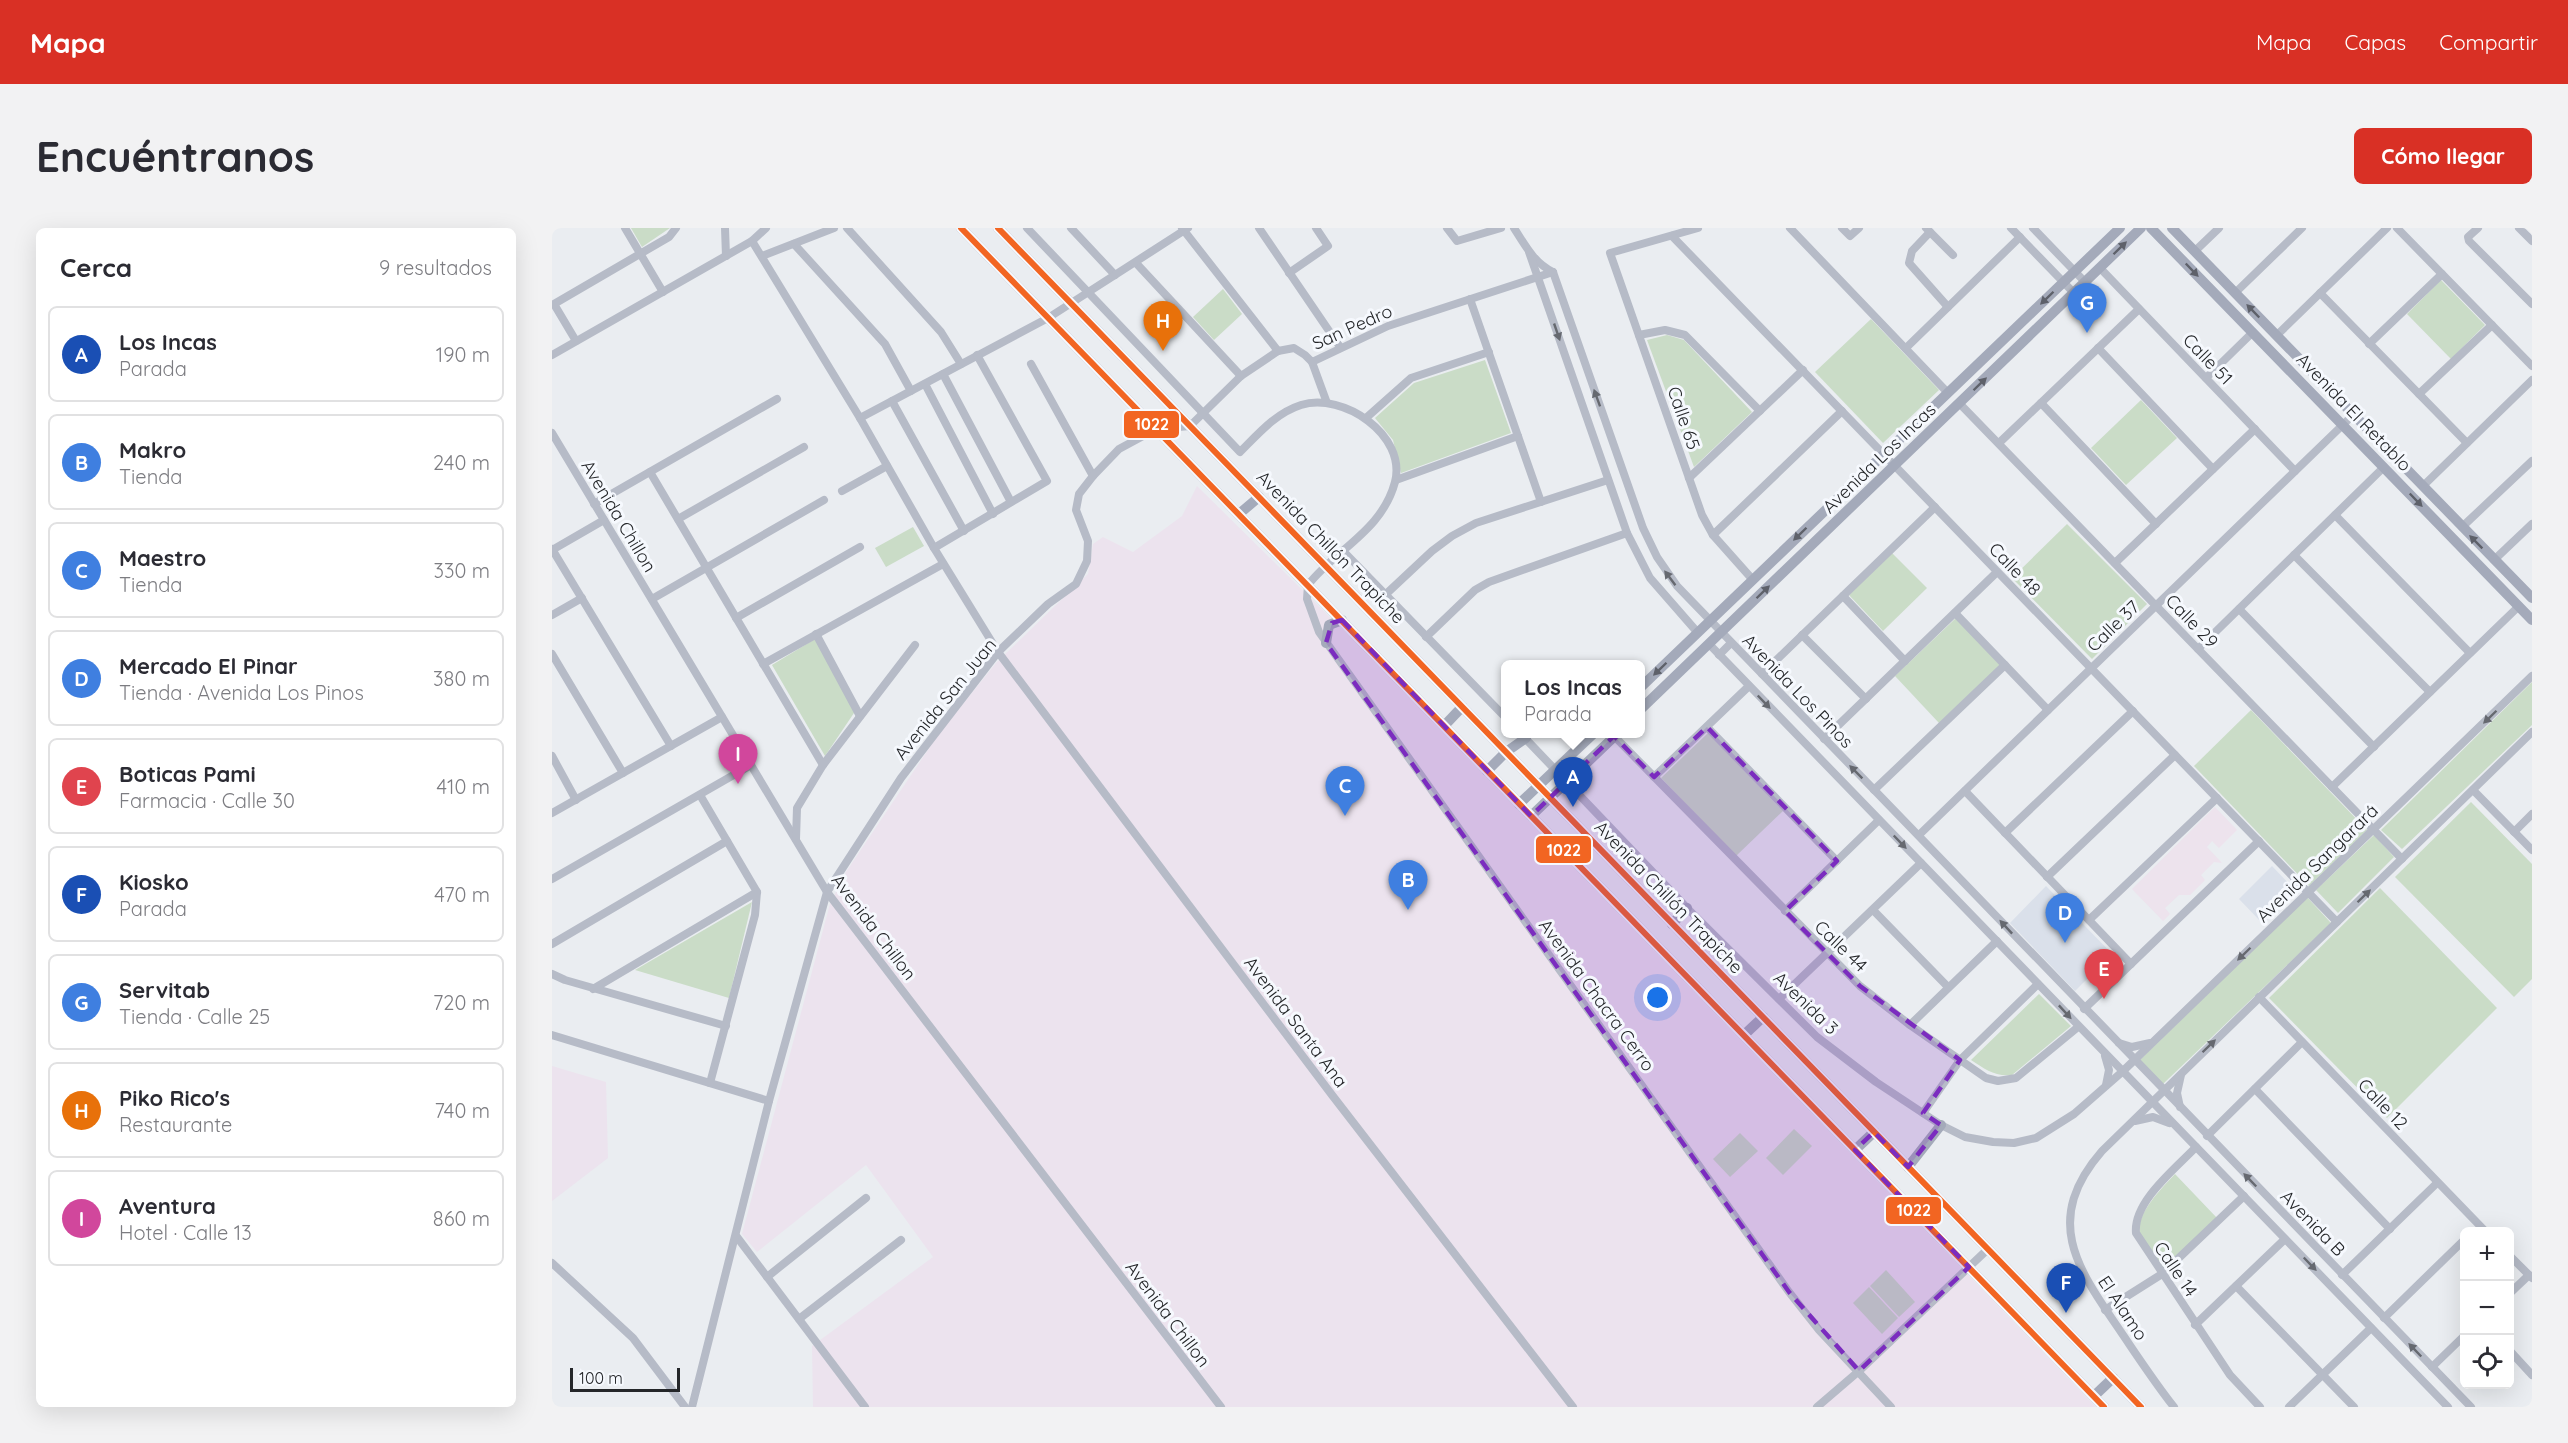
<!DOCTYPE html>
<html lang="es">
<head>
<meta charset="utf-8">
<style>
	:root { --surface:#fff; --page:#f2f2f3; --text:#2b2b33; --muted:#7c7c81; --line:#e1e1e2; --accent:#d93025 }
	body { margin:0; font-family:Quicksand,sans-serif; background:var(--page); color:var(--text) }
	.controls { position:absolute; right:18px; bottom:18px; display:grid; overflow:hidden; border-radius:9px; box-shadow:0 6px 24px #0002 }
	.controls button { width:54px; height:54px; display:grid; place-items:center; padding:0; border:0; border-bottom:2px solid var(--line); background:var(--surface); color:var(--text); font:30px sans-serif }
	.scale { position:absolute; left:18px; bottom:15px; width:110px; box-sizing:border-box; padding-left:6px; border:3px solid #242629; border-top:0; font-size:16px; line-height:21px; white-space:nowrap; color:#242629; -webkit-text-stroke:4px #f6f9fe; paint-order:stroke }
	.you { position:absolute; left:1106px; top:770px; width:21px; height:21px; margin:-15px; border:4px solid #fff; border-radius:50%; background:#1a73e8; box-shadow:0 0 0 9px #1a73e833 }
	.badge { display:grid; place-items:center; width:39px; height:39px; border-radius:50%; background:var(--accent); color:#fff; font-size:20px; font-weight:700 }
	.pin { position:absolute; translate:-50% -50px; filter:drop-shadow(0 2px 3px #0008) }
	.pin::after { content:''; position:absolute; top:32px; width:21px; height:18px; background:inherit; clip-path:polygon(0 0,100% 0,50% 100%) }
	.popup { position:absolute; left:949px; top:432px; width:144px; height:78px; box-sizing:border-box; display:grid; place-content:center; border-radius:9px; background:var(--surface); filter:drop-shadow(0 2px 4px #0005); font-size:20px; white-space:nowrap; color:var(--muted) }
	.popup b { font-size:22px; color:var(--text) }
	.popup::after { content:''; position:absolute; left:50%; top:100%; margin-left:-12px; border:12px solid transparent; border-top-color:var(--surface) }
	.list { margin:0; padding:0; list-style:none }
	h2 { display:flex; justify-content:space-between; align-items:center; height:78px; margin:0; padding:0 24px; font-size:26px }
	h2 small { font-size:20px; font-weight:400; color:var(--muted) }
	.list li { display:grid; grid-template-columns:39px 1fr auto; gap:18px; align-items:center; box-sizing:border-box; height:96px; margin:0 12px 12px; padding:0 12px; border:2px solid var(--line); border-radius:9px }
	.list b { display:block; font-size:22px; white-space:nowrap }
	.list p { margin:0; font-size:20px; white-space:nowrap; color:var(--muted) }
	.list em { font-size:20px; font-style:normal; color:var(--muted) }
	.icon { flex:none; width:33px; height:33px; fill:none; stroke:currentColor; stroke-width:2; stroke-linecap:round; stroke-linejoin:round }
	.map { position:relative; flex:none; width:1980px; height:1179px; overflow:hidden; border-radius:9px }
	header { display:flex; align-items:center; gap:36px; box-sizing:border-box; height:84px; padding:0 30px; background:var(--accent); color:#fff }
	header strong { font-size:28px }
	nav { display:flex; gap:33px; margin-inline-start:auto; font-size:21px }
	.intro { display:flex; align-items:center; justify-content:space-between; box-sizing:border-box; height:144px; padding:0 36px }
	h1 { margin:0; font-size:42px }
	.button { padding:15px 27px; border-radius:9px; background:var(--accent); color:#fff; font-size:21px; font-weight:700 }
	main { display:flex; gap:36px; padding:0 36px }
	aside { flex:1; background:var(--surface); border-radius:9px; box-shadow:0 6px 24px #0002 }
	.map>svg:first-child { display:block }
	.built { fill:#dae0ea }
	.industrial { fill:#ece3ee }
	.medical { fill:#ede3ed }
	.green { fill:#cadcc7 }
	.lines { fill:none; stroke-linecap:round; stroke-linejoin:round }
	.minor { stroke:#b6bbc7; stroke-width:8 }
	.major { stroke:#a4aaba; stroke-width:10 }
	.bus-1-casing { stroke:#f6f9fe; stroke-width:10 }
	.bus-1 { stroke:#f26522; stroke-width:6 }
	.oneway { fill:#5e616a }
	.oneway2 { fill:#666970 }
	.marked { fill:#7b2cbf; fill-opacity:0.2; stroke:#7b2cbf; stroke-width:4.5; stroke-dasharray:12 8; stroke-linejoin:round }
	.labels { text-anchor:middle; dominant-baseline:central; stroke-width:6; stroke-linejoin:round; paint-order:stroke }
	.street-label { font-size:18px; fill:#242629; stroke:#f6f9fe }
	.line-badge { stroke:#f6f9fe; stroke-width:2 }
	.badge-label { font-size:16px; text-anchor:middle; font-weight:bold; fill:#fff }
</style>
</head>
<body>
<header>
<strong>Mapa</strong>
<nav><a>Mapa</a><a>Capas</a><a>Compartir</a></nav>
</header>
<div class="intro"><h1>Encuéntranos</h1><a class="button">Cómo llegar</a></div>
<main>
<aside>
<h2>Cerca<small>9 resultados</small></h2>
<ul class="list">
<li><span class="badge" style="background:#1a4fb4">A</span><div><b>Los Incas</b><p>Parada</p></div><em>190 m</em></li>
<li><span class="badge" style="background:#3f7fe0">B</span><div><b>Makro</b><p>Tienda</p></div><em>240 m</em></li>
<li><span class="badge" style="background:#3f7fe0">C</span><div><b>Maestro</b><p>Tienda</p></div><em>330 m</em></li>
<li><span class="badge" style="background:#3f7fe0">D</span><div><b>Mercado El Pinar</b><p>Tienda · Avenida Los Pinos</p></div><em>380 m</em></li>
<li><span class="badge" style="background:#e0444e">E</span><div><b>Boticas Pami</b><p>Farmacia · Calle 30</p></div><em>410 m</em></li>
<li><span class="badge" style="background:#1a4fb4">F</span><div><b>Kiosko</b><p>Parada</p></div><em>470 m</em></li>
<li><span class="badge" style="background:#3f7fe0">G</span><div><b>Servitab</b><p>Tienda · Calle 25</p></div><em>720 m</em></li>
<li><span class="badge" style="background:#e8710a">H</span><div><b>Piko Rico's</b><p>Restaurante</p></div><em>740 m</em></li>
<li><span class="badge" style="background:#d1479c">I</span><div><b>Aventura</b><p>Hotel · Calle 13</p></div><em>860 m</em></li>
</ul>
</aside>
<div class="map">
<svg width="1980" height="1179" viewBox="0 0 1980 1179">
	<rect width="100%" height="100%" fill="#eaedf1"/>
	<g class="built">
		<path d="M1720,638L1744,663L1729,678L1723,673L1721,675L1727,680L1711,696L1687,671Z"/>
		<path d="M1494,658L1569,735L1553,752L1543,743L1523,763L1458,695Z"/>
	</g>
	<g class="industrial">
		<path d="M645,258L800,411L1544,1179H261L260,1118L381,1029L314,937L205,1024L190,1006L278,676L294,644L386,507L444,435L536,346L541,316L551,309L581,324L630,288Z"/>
		<path d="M0,838L54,854L56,930L0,973Z"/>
	</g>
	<path class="medical" d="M1663,579L1685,602L1667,620L1660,613L1655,619L1670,635L1662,634L1649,647L1653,652L1638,667H1627L1613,680L1618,686L1611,693L1580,661Z"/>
	<g class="green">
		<path d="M79,0H118L90,19Z"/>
		<path d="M1889,52L1933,97L1899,131L1855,86Z"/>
		<path d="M671,61L690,86L662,112L641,89Z"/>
		<path d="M1319,91L1387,162L1331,215L1263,144Z"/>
		<path d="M1115,107L1132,112L1200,184L1142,239L1095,112Z"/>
		<path d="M933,132L959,205L849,245L841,212L823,190L862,155Z"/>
		<path d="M1589,172L1625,210L1574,257L1539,220Z"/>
		<path d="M1515,296L1595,376L1540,431L1460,350Z"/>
		<path d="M361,299L372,318L334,339L323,320Z"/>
		<path d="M1340,325L1375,360L1331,403L1297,367Z"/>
		<path d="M1404,390L1448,437L1387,495L1343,448Z"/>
		<path d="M263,411L304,482L273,528L220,437Z"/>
		<path d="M1980,454V497L1850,621L1829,602Z"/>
		<path d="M1699,482L1815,602L1757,658L1642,538Z"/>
		<path d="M1156,505L1231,583L1184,628L1109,550Z"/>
		<path d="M1919,574L1980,636V751L1962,769L1843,649Z"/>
		<path d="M1822,607L1842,629L1786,685L1764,662Z"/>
		<path d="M1828,660L1945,780L1835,890L1717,770Z"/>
		<path d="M1755,669L1779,695L1611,856L1588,832Z"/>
		<path d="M200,674L177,770L83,742Z"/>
		<path d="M1487,766L1519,798L1460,847C1443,849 1433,841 1419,832Z"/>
		<path d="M1242,901L1260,918L1231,947L1214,930Z"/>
		<path d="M1188,905L1206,923L1178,949L1161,931Z"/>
		<path d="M1623,946L1665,990L1611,1040C1604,1030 1592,1016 1588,1005C1583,986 1612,958 1623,946Z"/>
		<path d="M1334,1042L1363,1074L1347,1089L1318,1058Z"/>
		<path d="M1317,1059L1346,1090L1330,1106L1301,1075Z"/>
	</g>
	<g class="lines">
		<g class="minor">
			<path d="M73,0L111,64"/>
			<path d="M173,0L174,28"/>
			<path d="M295,0L389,104L409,136"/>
			<path d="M475,0L688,224C707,205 724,185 749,177C791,164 855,207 843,254C830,303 784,321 756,357L755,371L767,404L1237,1064L1267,1102L1339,1179"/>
			<path d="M519,0L563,47"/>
			<path d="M630,0L726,123"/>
			<path d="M707,0L788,119"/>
			<path d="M895,0L905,13L949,0"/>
			<path d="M962,0C973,17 982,35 1001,44"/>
			<path d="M1146,0L1058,25L1150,287L1161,307L1201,352"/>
			<path d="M1238,0L1396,165"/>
			<path d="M1290,0L1298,8L1307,0"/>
			<path d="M1374,0L1401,27"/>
			<path d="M1459,0L1522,65"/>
			<path d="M1481,0L1533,54"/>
			<path d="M1845,0L1980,138"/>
			<path d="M1926,0L1916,9L1917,13L1980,76"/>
			<path d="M1967,0L1980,13"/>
			<path d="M1378,4L1360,23L1357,35L1396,79"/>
			<path d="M1120,8L1785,694"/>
			<path d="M200,13L308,190L382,320L446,424L780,867L1021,1179"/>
			<path d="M242,16L333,116L359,163"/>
			<path d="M1643,23L1667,0"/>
			<path d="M977,24L1075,305L1098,350L1146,405"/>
			<path d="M210,28L282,0"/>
			<path d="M584,35L689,148"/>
			<path d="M1548,40L1743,243"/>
			<path d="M1001,44L1091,300L1105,329L1125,358L1919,1179"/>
			<path d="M737,45L776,18L764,0"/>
			<path d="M1683,65L1750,0"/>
			<path d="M1768,65L1915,215"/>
			<path d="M918,71L989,274"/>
			<path d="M1087,107L1113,102L1133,107L1208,183"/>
			<path d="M1725,107L1835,0"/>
			<path d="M24,113L2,76L117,9L124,0"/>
			<path d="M1817,116L1890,46"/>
			<path d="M1354,120L1468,9"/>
			<path d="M1546,120L1661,241"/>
			<path d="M0,127L200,13L214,0"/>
			<path d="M760,134L775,175"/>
			<path d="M479,136L541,248"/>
			<path d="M391,146L459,274"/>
			<path d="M1654,150L1701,104"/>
			<path d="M373,156L441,286"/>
			<path d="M1867,166L1940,97"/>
			<path d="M340,173L412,303"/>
			<path d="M1489,175L1604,296"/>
			<path d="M1408,176L1850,631"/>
			<path d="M308,190L496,90L636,0"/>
			<path d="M814,190L859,150L937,124"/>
			<path d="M0,205L275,664L669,1179"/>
			<path d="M1447,215L1587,81"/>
			<path d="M98,244L271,537"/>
			<path d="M1137,250L1251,142"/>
			<path d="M844,252L966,208"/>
			<path d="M1871,258L1980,152"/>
			<path d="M290,263L335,238"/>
			<path d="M42,276L225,171"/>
			<path d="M1783,287L1918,425"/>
			<path d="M126,291L252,219"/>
			<path d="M1910,299L1980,233"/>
			<path d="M1161,307L1290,183"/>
			<path d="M382,320L495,253L425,127"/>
			<path d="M0,321L119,518"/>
			<path d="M0,322L52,292"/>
			<path d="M792,324L954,490"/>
			<path d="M1742,327L1878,464"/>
			<path d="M1942,332L1980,296"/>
			<path d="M1563,335L1703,201"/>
			<path d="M833,367L880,323L900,308L924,295L1056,252"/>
			<path d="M1291,368L1353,433"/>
			<path d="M100,371L272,272"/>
			<path d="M1687,381L1822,519"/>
			<path d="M1403,385L1496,482"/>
			<path d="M0,387L30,370"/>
			<path d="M184,390L308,319"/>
			<path d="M264,406L308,488"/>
			<path d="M1250,407L1314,471"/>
			<path d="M874,409L923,362L937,354L1075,305"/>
			<path d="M1157,416L1896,1179"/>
			<path d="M1646,421L1832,239"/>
			<path d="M0,426L71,545"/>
			<path d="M1167,427L1179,415"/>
			<path d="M211,436L391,336"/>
			<path d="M1210,446L1383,279"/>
			<path d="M1155,499L1285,633"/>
			<path d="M969,506L1138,683L1265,809L1324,854L1389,897L1413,909L1441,914L1462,915L1484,910L1522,886L1570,844L1980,448"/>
			<path d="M1062,508L1308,758L1358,797L1434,850L1446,853L1464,850L1526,799"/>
			<path d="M1272,511L1445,344"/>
			<path d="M0,528L24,572"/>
			<path d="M1102,549L1197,458"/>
			<path d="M1780,559L1967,378"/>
			<path d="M1322,562L1453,437"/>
			<path d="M1921,562L1980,622"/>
			<path d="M1413,563L1579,736"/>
			<path d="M148,567L205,664L203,687L158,855"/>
			<path d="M0,585L170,489"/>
			<path d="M1962,604L1980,586"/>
			<path d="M1453,605L1581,483"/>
			<path d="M1367,607L1802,186"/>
			<path d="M244,611L245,580L271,537L363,417"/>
			<path d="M1495,649L1623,527"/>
			<path d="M0,651L199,537"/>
			<path d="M1321,682L1396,759"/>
			<path d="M1233,683L1327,592"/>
			<path d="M1537,692L1665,570"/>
			<path d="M0,716L175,613"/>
			<path d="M0,746L13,752L174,798"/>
			<path d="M41,761L205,664"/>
			<path d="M1707,769L1934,1004"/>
			<path d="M1227,771L1369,635"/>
			<path d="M1532,781L1707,613"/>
			<path d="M1358,797L1445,713"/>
			<path d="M0,807L217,873"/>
			<path d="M1567,815L1580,819L1598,815"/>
			<path d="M1553,828L1557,842L1554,857"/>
			<path d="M1703,861L1838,1001"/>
			<path d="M1628,879L1625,865L1629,847"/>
			<path d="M1371,885L1408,832L1486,756"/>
			<path d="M1583,893L1601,889L1617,895"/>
			<path d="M1655,908L1750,814"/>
			<path d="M1644,919C1623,941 1581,974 1584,1005L1678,1147L1708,1179"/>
			<path d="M185,1009L313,1179"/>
			<path d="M1958,1028L1980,1050"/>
			<path d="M0,1035L81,1110L133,1179"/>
			<path d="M1790,1047L1885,955"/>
			<path d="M215,1049L314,970"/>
			<path d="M1684,1058L1802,1179"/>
			<path d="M1958,1065L1977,1047"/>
			<path d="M1553,1082L1610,1046L1692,968"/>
			<path d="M1832,1090L1912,1012"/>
			<path d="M247,1091L349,1012"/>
			<path d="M1643,1097L1733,1011"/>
			<path d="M1958,1123L1980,1147"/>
			<path d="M1880,1139L1912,1108"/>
			<path d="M140,1179L217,873L275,664L349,550L446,424L496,376L524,356L535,333L536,313L524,282L527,266L541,248L567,221L604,201L638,198L689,148L726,123L742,120L753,127L760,134L836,98L1001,44"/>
			<path d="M1265,1179L1307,1143L1436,1021"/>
			<path d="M1622,1179C1603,1155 1586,1129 1569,1104C1525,1040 1490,992 1550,923L1980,504"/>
			<path d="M1737,1179L1819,1100"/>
		</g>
		<g class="major">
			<path d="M409,0L1552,1179"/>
			<path d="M446,0L1589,1179"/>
			<path d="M1599,0L1980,392"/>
			<path d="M1620,0L1980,370"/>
			<path d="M687,286L707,269"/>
			<path d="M774,415L777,397L790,392"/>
			<path d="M1088,460L1568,0"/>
			<path d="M1088,482L1589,0"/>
			<path d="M892,498L910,479"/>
			<path d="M935,543L954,524L974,510"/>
			<path d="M967,576L1041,506"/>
			<path d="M979,588L1065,506"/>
			<path d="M1120,696L1135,680"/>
			<path d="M1192,807L1211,789"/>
			<path d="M1303,922L1322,904"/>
			<path d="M1356,939L1389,897"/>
			<path d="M1365,985L1383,967"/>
			<path d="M1542,1168L1561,1150"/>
		</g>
		<g class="bus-1-casing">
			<g id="bus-1">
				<path d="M409,0L1552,1179"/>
				<path d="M446,0L1589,1179"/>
			</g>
		</g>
		<use href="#bus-1" class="bus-1"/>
	</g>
	<defs><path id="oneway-solid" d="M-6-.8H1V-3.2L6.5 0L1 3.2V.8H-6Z" transform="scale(1.5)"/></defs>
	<g class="oneway">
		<use href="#oneway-solid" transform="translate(1568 20) rotate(-44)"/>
		<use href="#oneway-solid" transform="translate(1640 42) rotate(46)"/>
		<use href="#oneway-solid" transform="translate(1495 70) rotate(136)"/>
		<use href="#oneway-solid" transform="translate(1701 83) rotate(-134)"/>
		<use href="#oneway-solid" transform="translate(1428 156) rotate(-44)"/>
		<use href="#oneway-solid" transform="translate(1864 272) rotate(46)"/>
		<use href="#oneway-solid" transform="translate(1248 306) rotate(136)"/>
		<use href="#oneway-solid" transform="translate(1924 314) rotate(-135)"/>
		<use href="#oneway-solid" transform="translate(1211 364) rotate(-44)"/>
		<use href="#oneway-solid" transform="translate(1108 441) rotate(136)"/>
	</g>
	<g class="oneway2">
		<use href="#oneway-solid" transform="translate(1005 104) rotate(71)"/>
		<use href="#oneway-solid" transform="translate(1045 170) rotate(-110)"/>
		<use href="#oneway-solid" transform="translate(1118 350) rotate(-127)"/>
		<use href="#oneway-solid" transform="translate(1212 474) rotate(46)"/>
		<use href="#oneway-solid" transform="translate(1938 489) rotate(136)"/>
		<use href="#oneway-solid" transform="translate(1304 544) rotate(-135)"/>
		<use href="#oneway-solid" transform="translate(1348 614) rotate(46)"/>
		<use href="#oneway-solid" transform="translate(1812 668) rotate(-44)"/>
		<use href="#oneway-solid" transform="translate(1454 699) rotate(-133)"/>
		<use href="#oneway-solid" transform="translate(1692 726) rotate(136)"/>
		<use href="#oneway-solid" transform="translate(1513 784) rotate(47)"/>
		<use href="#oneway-solid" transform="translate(1657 818) rotate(-44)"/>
		<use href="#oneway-solid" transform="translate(1698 952) rotate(-134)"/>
		<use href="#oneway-solid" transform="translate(1758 1036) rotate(46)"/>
		<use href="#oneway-solid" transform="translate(1863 1122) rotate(-134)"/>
	</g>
	<path class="marked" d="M790,392L979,588L1062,508L1102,549L1155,499L1285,633L1233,683L1308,758L1408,832L1371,885L1389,897L1356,939L1322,904L1303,922L1417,1039L1307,1143L1237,1064L774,415L780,395Z"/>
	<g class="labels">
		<g class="street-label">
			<text transform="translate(800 99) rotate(-24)">San Pedro</text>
			<text transform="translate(1656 131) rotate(46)">Calle 51</text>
			<text transform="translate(1802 184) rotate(46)">Avenida El Retablo</text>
			<text transform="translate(1132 190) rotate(71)">Calle 65</text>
			<text transform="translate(1327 230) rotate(-44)">Avenida Los Incas</text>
			<text transform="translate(67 288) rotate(59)">Avenida Chillon</text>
			<text transform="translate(779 319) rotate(46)">Avenida Chillón Trapiche</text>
			<text transform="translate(1463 341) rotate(46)">Calle 48</text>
			<text transform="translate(1640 393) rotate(46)">Calle 29</text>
			<text transform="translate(1561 398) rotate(-44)">Calle 37</text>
			<text transform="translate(1246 463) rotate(46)">Avenida Los Pinos</text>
			<text transform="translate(393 471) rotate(-51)">Avenida San Juan</text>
			<text transform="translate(1765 635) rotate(-44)">Avenida Sangarará</text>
			<text transform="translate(1117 669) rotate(46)">Avenida Chillón Trapiche</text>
			<text transform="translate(322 699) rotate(53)">Avenida Chillon</text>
			<text transform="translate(1289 718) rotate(44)">Calle 44</text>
			<text transform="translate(1045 767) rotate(54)">Avenida Chacra Cerro</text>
			<text transform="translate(1254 775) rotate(44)">Avenida 3</text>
			<text transform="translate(744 794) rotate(53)">Avenida Santa Ana</text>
			<text transform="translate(1831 876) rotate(46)">Calle 12</text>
			<text transform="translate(1761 995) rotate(46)">Avenida B</text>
			<text transform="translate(1624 1041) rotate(56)">Calle 14</text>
			<text transform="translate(1571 1080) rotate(56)">El Alamo</text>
			<text transform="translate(616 1086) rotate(53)">Avenida Chillon</text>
		</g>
	</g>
	<g class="line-badge">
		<rect x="571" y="182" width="57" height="29" rx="6" fill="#f26522"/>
		<rect x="983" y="607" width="57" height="29" rx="6" fill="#f26522"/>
		<rect x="1333" y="968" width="57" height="29" rx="6" fill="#f26522"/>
	</g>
	<g class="badge-label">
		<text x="600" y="202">1022</text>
		<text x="1012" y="628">1022</text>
		<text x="1362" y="988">1022</text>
	</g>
</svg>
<div class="controls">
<button>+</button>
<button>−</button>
<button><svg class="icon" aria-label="locate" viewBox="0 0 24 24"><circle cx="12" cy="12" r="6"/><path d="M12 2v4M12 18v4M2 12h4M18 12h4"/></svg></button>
</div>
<div class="scale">100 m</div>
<div class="you"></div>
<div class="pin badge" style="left:1021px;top:579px;background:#1a4fb4">A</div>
<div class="popup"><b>Los Incas</b>Parada</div>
<div class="pin badge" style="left:856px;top:682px;background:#3f7fe0">B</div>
<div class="pin badge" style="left:793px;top:588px;background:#3f7fe0">C</div>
<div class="pin badge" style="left:1513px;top:715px;background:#3f7fe0">D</div>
<div class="pin badge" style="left:1552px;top:771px;background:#e0444e">E</div>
<div class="pin badge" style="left:1514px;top:1085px;background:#1a4fb4">F</div>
<div class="pin badge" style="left:1535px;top:105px;background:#3f7fe0">G</div>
<div class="pin badge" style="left:611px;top:123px;background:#e8710a">H</div>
<div class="pin badge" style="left:186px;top:556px;background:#d1479c">I</div>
</div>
</main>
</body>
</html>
